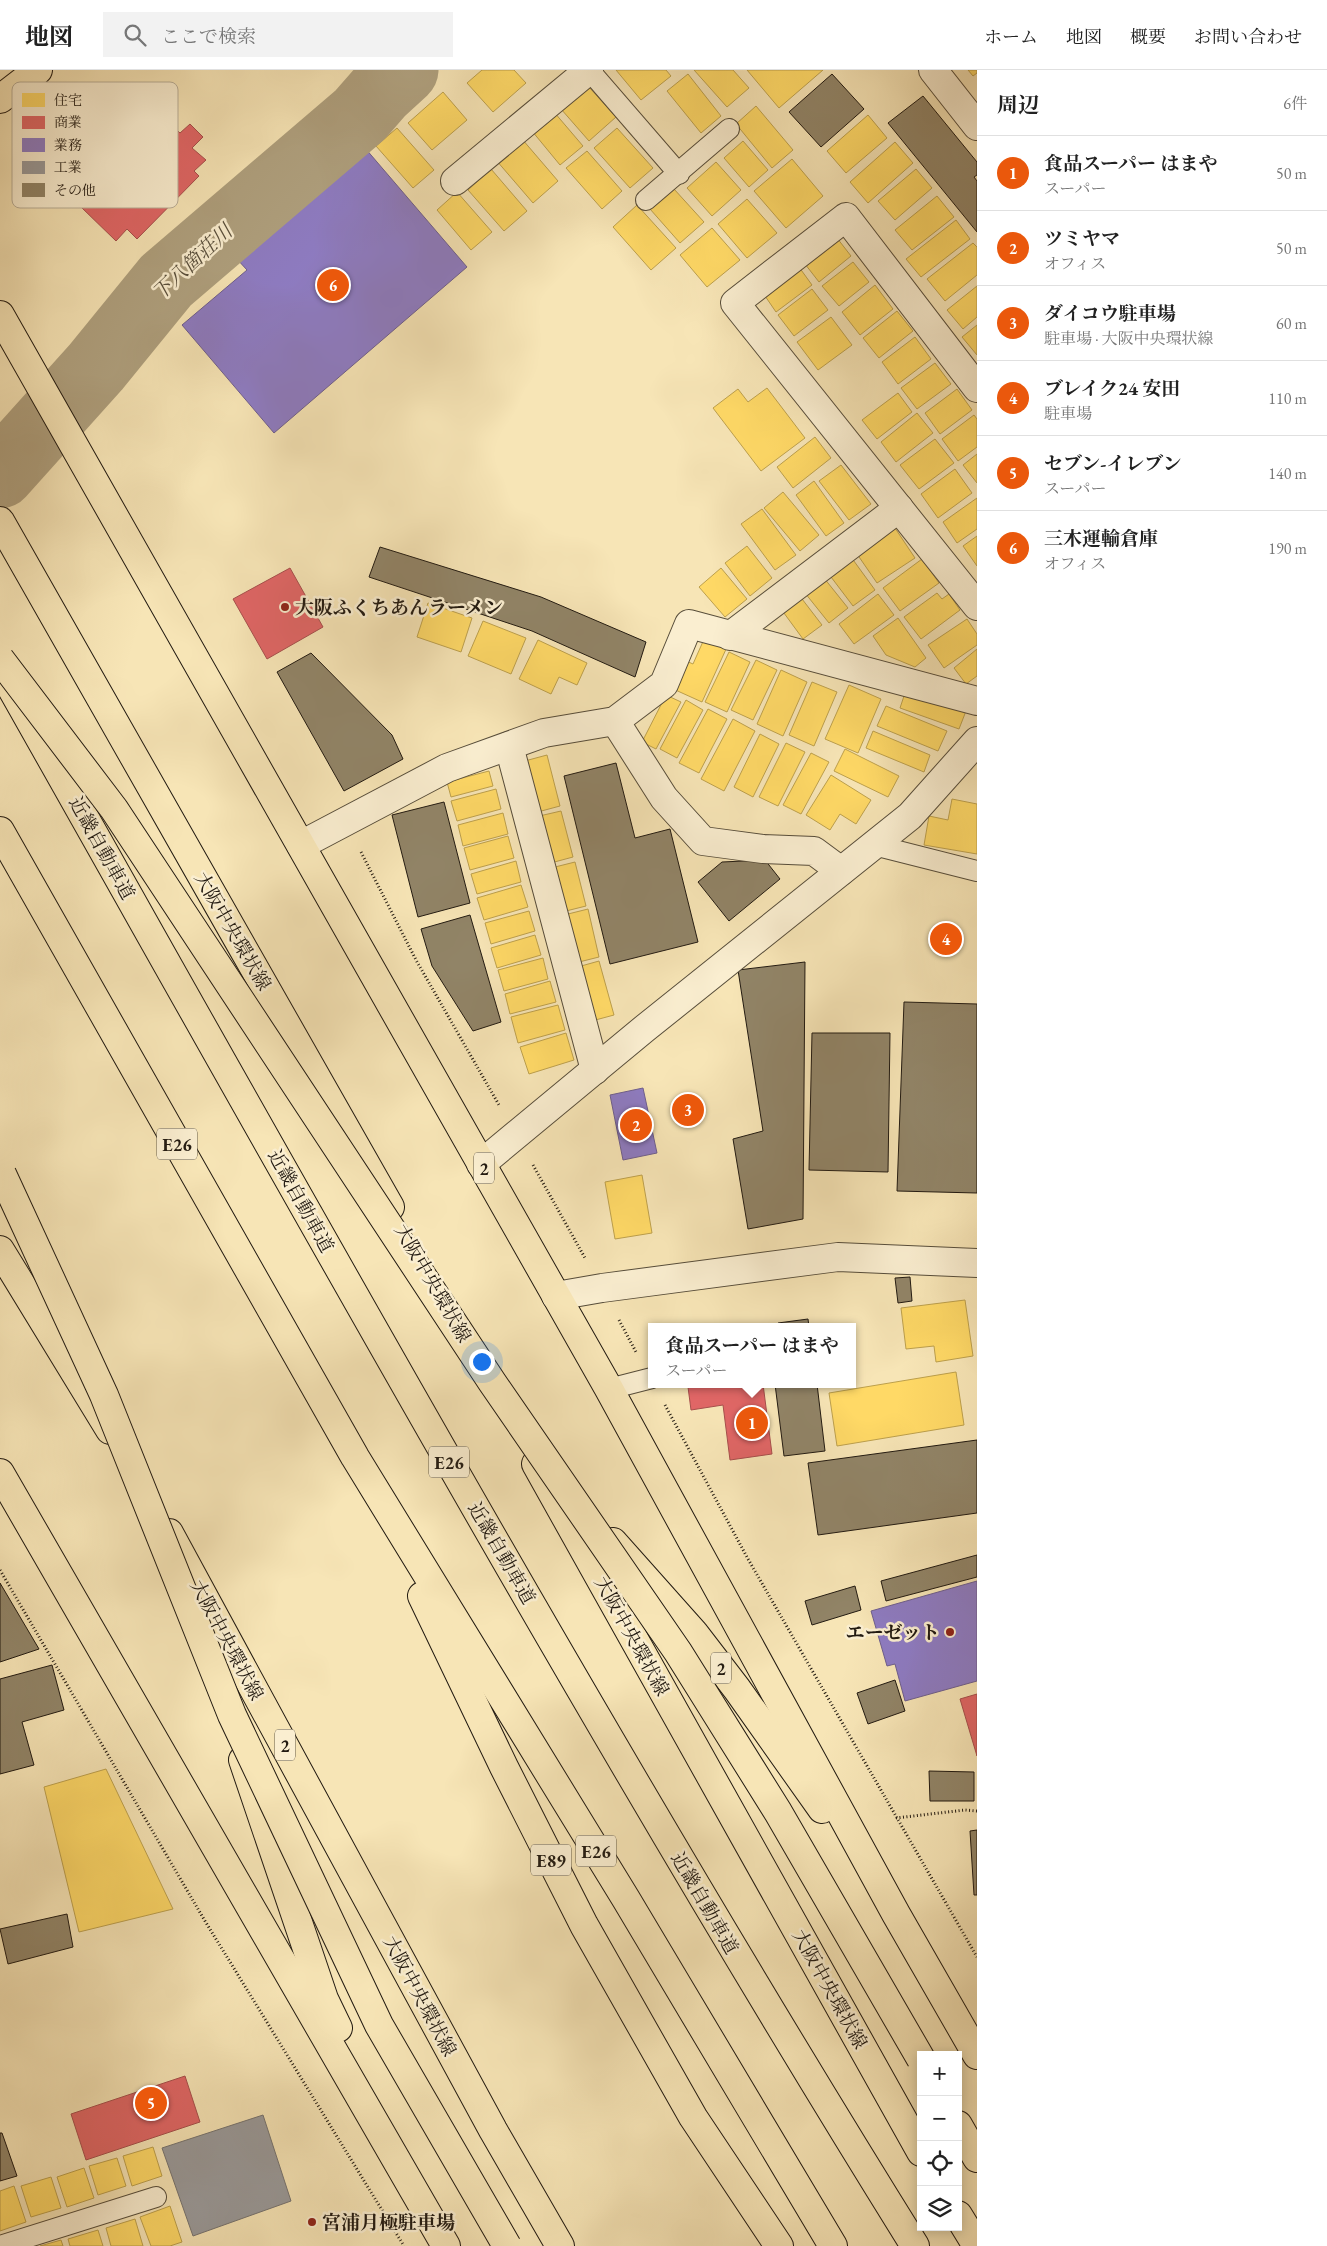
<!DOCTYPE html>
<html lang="ja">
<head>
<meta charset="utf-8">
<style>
	:root { --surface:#fff; --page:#f2f2f2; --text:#222; --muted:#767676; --line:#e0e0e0; --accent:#ea580c }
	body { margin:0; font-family:"EB Garamond","Noto Serif JP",serif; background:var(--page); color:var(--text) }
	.controls { position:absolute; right:15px; bottom:15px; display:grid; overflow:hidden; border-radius:0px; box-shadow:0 2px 12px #0003 }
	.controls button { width:45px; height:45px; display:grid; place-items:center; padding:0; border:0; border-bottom:1px solid var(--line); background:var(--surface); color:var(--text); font:25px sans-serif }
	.you { position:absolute; left:481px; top:1291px; width:18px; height:18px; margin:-12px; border:4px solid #fff; border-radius:50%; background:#1a73e8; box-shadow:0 0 0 8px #1a73e833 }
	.badge { display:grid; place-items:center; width:32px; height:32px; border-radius:50%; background:var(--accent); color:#fff; font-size:16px; font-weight:700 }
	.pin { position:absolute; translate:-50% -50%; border:2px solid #fff; box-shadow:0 1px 5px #0006 }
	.popup { position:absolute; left:648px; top:1253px; width:208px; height:65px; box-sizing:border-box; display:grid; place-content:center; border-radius:0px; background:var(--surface); filter:drop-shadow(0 1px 4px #0005); font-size:16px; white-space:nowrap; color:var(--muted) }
	.popup b { font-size:19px; color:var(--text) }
	.popup::after { content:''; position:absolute; left:50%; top:100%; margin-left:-10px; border:10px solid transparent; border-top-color:var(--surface) }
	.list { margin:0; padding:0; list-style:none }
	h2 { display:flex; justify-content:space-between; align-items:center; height:65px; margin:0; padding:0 20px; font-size:21px }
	h2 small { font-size:16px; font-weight:400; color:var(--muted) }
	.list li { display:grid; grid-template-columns:32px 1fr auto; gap:15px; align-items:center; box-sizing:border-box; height:75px; padding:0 20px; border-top:1px solid var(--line) }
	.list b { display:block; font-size:19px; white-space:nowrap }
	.list p { margin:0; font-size:16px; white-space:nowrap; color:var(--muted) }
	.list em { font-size:16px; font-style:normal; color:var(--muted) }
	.icon { flex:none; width:28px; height:28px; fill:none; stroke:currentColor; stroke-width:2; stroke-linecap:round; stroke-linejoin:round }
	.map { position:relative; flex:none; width:977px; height:2176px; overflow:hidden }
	header { display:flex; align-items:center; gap:30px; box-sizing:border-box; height:70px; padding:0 25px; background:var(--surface); border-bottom:1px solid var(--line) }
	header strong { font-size:24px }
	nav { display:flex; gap:28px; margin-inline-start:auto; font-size:18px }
	.search { width:350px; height:45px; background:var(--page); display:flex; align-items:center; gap:12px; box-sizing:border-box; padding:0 18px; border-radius:0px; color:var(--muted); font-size:19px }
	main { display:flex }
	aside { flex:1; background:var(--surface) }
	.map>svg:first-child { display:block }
	.homes { fill:#ffd966; stroke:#bda04c }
	.shops { fill:#e06666; stroke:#a74f4c }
	.offices { fill:#8e7cc3; stroke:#6e5f8e }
	.industry { fill:#999; stroke:#757370 }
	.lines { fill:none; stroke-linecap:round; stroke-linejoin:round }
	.river { stroke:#afa07e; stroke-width:69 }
	.building { fill:#918467; stroke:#221a11 }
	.lane-casing { stroke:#574d3a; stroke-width:22 }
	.street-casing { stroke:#574d3a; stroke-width:30 }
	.primary-casing { stroke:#221a11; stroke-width:30 }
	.highway-casing { stroke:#221a11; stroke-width:30 }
	.path { stroke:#221a11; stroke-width:3; stroke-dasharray:1 2.5; stroke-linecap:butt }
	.lane { stroke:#faeed0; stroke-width:20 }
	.street { stroke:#faeed0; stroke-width:28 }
	.primary { stroke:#f7e5b6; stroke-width:28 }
	.highway { stroke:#f7e5b6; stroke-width:28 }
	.highway-bridge-casing { stroke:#221a11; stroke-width:30; stroke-linecap:butt }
	.highway-bridge { stroke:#f7e5b6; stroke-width:28 }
	.poi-dot { fill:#8f2418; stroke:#faeed0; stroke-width:2 }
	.labels { text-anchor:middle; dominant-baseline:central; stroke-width:5; stroke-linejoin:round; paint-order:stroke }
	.shield { fill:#faeed0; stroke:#635a4a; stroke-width:1 }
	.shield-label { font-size:18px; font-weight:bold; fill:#221a11 }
	.poi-label { font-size:19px; font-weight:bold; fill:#221a11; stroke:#faeed0; text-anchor:start }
	.street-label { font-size:19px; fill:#221a11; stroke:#faeed0 }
	.water-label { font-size:20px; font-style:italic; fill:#5a503d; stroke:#faeed0 }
	.key { fill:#faeed0; stroke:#b9ae97; stroke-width:1 }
	.key-label { font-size:14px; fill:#221a11 }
</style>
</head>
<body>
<header>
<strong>地図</strong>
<div class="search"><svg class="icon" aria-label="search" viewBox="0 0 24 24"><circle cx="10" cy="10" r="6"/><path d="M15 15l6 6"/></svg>ここで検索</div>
<nav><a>ホーム</a><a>地図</a><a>概要</a><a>お問い合わせ</a></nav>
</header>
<main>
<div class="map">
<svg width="977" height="2176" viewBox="0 0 977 2176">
	<rect width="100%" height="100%" fill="#f7e5b6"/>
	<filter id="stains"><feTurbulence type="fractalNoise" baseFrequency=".004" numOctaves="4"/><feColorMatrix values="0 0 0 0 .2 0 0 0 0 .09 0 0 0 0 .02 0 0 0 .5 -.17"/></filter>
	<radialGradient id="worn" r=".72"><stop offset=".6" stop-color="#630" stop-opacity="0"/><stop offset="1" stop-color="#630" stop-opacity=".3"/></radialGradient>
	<g class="homes">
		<path d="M482,0H514L526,13L493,42L467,13Z"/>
		<path d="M616,0H666L671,6L641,30Z"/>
		<path d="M694,0H733L749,18L727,37Z"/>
		<path d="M747,0H823L779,38Z"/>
		<path d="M968,0H977V3L973,6Z"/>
		<path d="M688,4L721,46L701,63L667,21Z"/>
		<path d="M588,16L616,47L589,71L561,39Z"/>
		<path d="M443,22L467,50L432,80L408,53Z"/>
		<path d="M756,36L793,80L772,98L736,54Z"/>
		<path d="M554,42L583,76L560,95L532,61Z"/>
		<path d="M868,45L887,68L846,103L827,81Z"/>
		<path d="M397,58L434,100L413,118L376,76Z"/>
		<path d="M617,58L653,98L630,118L594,78Z"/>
		<path d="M522,69L558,111L533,133L496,90Z"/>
		<path d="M743,71L768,100L749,117L724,88Z"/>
		<path d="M895,72L913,93L868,133L850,112Z"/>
		<path d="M587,81L622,121L602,139L566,98Z"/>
		<path d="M792,89L823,126L786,158L754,121Z"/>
		<path d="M716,92L741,120L712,146L687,118Z"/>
		<path d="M491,99L527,141L504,161L468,120Z"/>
		<path d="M916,99L932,118L895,150L878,131Z"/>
		<path d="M674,119L704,152L680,173L650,139Z"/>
		<path d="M457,122L492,162L471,180L437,140Z"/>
		<path d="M937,126L954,147L912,180L895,160Z"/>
		<path d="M747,129L777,163L747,188L718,154Z"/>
		<path d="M637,135L676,178L651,200L613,157Z"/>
		<path d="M956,150L970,169L921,207L906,189Z"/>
		<path d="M712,158L740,190L707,217L680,185Z"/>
		<path d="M837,168L851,186L819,212L805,194Z"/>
		<path d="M973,173L977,177V205L945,231L927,209Z"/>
		<path d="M853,192L869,212L839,236L822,216Z"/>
		<path d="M799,197L812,215L776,242L763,223Z"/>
		<path d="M875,215L893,239L860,265L842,242Z"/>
		<path d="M977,216V247L963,259L947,240Z"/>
		<path d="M812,219L828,240L794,266L778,245Z"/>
		<path d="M897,241L913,261L879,288L863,268Z"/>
		<path d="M831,247L852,275L818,300L797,272Z"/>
		<path d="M977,255V285L962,267Z"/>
		<path d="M915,267L931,289L898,314L882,292Z"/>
		<path d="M935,293L951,314L917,339L901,318Z"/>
		<path d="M767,318L805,368L761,401L713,338L738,319L748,332Z"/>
		<path d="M957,319L972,340L940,364L925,343Z"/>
		<path d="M898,323L912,342L877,369L862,350Z"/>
		<path d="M917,343L933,363L896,392L881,372Z"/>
		<path d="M974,345L977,349V377L958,391L942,369Z"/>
		<path d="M815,367L831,388L793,418L777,397Z"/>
		<path d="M935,369L954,393L919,419L900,395Z"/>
		<path d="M977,384V413L963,395Z"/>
		<path d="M841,395L871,434L849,450L819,411Z"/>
		<path d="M955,399L972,423L938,448L921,424Z"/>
		<path d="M814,411L844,453L826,466L796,425Z"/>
		<path d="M783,422L819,465L800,481L764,438Z"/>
		<path d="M977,428V459L957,473L943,452Z"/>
		<path d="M762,439L796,485L775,500L741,454Z"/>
		<path d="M895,458L915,488L877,513L857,484Z"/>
		<path d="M977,466V496L963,476Z"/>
		<path d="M747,476L772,508L750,526L725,493Z"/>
		<path d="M851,487L875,520L853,536L828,503Z"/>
		<path d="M922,489L939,513L900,541L883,518Z"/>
		<path d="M721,498L747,529L725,547L699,517Z"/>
		<path d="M824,508L848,538L829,553L805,523Z"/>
		<path d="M937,523L942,529L949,524L960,540L921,569L904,547Z"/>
		<path d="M878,524L894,545L854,574L839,554Z"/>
		<path d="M799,525L822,555L803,569L781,539Z"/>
		<path d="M428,533L472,548L461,582L417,567Z"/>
		<path d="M898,548L926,588L915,597L886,585L873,566Z"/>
		<path d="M967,549L977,564V575L944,598L928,575Z"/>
		<path d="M483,551L526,568L511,604L468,586Z"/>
		<path d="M705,567L727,577L702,632L671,618L684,590L693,594Z"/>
		<path d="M538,570L587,593L577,615L559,607L551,624L519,609Z"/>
		<path d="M977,579V606L966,614L954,598Z"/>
		<path d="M729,582L750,592L727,642L705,632Z"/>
		<path d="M756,590L777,600L753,650L731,640Z"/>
		<path d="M781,600L807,612L783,666L757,654Z"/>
		<path d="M812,612L837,622L814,676L789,665Z"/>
		<path d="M849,615L881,629L858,683L825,669Z"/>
		<path d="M906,620L966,641L959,659L900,638Z"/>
		<path d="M666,625L681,632L656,679L642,672Z"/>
		<path d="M686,630L703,640L677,688L660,679Z"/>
		<path d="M886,636L947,661L938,681L877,656Z"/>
		<path d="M708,639L727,649L699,703L679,693Z"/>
		<path d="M733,649L755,661L724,721L701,709Z"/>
		<path d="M873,661L930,685L924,702L866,678Z"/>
		<path d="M760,664L779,674L753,727L734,717Z"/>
		<path d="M786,673L805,682L778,736L759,727Z"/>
		<path d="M845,679L899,706L888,727L834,701Z"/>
		<path d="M811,683L829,692L801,744L783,735Z"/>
		<path d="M547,685L560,736L534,743L521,692Z"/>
		<path d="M489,701L493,716L451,727L447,712Z"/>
		<path d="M831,705L871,730L856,754L840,744L830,760L806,745Z"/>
		<path d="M496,719L501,739L457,751L451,731Z"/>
		<path d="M952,729L977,734V784L924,775L929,746L948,750Z"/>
		<path d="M561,741L573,787L547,794L535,747Z"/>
		<path d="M503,743L508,764L463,776L458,755Z"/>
		<path d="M508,766L514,788L470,800L464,778Z"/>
		<path d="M516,791L521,812L477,824L471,804Z"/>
		<path d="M575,792L586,836L562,842L551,798Z"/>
		<path d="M521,815L528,837L484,850L477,828Z"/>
		<path d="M588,839L599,887L575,893L564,845Z"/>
		<path d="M529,841L535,861L491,874L485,853Z"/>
		<path d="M535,865L541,885L497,898L491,878Z"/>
		<path d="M543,888L548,909L504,921L498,900Z"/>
		<path d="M599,891L614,945L588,952L574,898Z"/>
		<path d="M550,911L556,932L510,944L505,924Z"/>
		<path d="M558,935L565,960L518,973L511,947Z"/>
		<path d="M566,963L574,990L529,1004L520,977Z"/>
		<path d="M642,1105L652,1163L615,1169L605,1112Z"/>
		<path d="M965,1230L973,1286L936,1292L934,1276L906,1279L901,1238Z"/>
		<path d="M956,1302L964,1355L837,1376L829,1323Z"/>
		<path d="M106,1699L173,1839L79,1862L44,1717Z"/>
		<path d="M153,2077L162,2106L132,2116L123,2086Z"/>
		<path d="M117,2088L126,2116L98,2125L89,2096Z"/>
		<path d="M84,2098L94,2128L67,2137L57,2107Z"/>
		<path d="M51,2107L61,2138L31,2147L21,2116Z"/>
		<path d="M14,2116L26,2152L0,2161V2121Z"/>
		<path d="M170,2136L182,2172L170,2176H151L140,2147Z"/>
		<path d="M135,2149L143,2176H111L106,2158Z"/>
		<path d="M98,2160L103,2176H70L68,2169Z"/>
		<path d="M61,2170L63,2176H40Z"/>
	</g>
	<g class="shops">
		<path d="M165,48L180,63L190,54L203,67L192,78L206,90L194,101L199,106L137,169L127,159L116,171L81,137L91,127L82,117L141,57L148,64Z"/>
		<path d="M290,498L323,557L267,589L233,529Z"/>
		<path d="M708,1314H763L772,1384L730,1390L723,1335L691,1340L688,1317Z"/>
		<path d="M977,1624V1686L960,1629Z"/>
		<path d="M185,2006L200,2052L86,2090L71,2044Z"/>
	</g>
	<g class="offices">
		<path d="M365,78L467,197L274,363L182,255L247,200L236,188Z"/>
		<path d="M643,1018L657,1083L623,1090L610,1025Z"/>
		<path d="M977,1511V1611L905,1631L895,1594L887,1596L871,1541Z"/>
	</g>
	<path class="industry" d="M263,2045L291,2131L193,2166L162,2078Z"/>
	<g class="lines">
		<path class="river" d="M0,404L96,297L166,211L360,45L380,22L404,0"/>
	</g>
	<g class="building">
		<path d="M832,4L864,39L821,77L789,42Z"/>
		<path d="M923,26L977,92V105L974,107L977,111V162L888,53Z"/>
		<path d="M380,477L541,527L646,572L635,607L532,561L369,507Z"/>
		<path d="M311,583L392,665L403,689L344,721L277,602Z"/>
		<path d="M616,693L635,768L670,759L698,872L610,894L564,706Z"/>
		<path d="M444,732L470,833L418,847L392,745Z"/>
		<path d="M765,790L780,809L729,851L698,812L722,792Z"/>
		<path d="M470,845L501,952L473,961L432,896L421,859Z"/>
		<path d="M805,892L803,1149L748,1159L733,1069L763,1061L738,900Z"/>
		<path d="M904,932L977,934V1123L897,1121Z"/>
		<path d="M812,963H890L888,1102L809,1100Z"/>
		<path d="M910,1207L912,1231L898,1233L895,1208Z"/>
		<path d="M808,1249L809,1257H779L778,1253Z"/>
		<path d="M775,1314H817L825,1381L784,1386Z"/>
		<path d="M977,1370V1443L818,1465L808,1393Z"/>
		<path d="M977,1485V1507L886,1531L881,1511Z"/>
		<path d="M0,1513L39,1579L0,1592Z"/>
		<path d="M855,1516L861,1540L812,1555L805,1531Z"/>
		<path d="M52,1595L64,1640L22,1652L34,1695L0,1704V1609Z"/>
		<path d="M895,1610L905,1641L868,1654L857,1623Z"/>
		<path d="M929,1701L974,1702V1731H930Z"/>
		<path d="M977,1760V1825H974L970,1761Z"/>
		<path d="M67,1844L73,1877L8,1894L0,1859Z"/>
		<path d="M0,2063H2L17,2106L0,2111Z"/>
	</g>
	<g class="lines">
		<g class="lane-casing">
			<g id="lane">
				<path d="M589,0L679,104"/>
				<path d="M646,130L729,59"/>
				<path d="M874,775L977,801"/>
				<path d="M609,1319L652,1308"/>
				<path d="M0,2176L156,2127"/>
			</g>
		</g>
		<g class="street-casing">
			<g id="street">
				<path d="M933,0L977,56"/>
				<path d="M455,111L589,0"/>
				<path d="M977,318L846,147L735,233L977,536"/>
				<path d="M730,566L899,438"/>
				<path d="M615,651L664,728L703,771L763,779L814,781L841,801"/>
				<path d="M509,676L595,1000"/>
				<path d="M301,775L447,698L544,663L615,651L664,614L689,554L977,631"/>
				<path d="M481,1094L644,959L910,746L977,671"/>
				<path d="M556,1226L602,1218L838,1187L977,1193"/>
			</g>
		</g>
		<g class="primary-casing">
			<g id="primary">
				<path d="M0,29L38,0"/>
				<path d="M0,245L609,1319L896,1844L977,1985"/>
				<path d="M0,451L390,1137"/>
				<path d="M0,1180L110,1360"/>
				<path d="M536,1394L921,2082"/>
				<path d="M0,1403L446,2176"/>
				<path d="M169,1463L493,2060L560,2176"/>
				<path d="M613,1472L694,1563L737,1619L822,1739"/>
				<path d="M243,1690L324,1929L338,1958"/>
				<path d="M958,2145L977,2176"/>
			</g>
		</g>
		<g class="highway-casing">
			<g id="highway">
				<path d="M12,619C307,1141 598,1667 915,2176"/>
				<path d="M0,761L355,1387L626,1829L833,2176"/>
				<path d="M422,1526L504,1697L584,1855L693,2047L779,2176"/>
				<path d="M958,2055L977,2088"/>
			</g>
		</g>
		<g class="path">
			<path d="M361,782L416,890L499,1035"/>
			<path d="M533,1095L585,1188"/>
			<path d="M619,1250L636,1282"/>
			<path d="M665,1335L748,1489L977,1887"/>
			<path d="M0,1500L205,1851L404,2176"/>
			<path d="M896,1748L965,1740L977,1741"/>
		</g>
		<use href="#lane" class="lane"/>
		<use href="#street" class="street"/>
		<use href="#primary" class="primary"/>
		<use href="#highway" class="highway"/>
		<g class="highway-bridge-casing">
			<g id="highway-bridge">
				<path d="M0,589L114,739L492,1312L678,1582L778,1742L921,1989"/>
				<path d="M2,1104L104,1325L232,1645L379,1955L507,2176"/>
			</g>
		</g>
		<use href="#highway-bridge" class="highway-bridge"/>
	</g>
	<g class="poi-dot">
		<circle cx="285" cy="537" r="5"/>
		<circle cx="950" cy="1562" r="5"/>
		<circle cx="312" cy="2152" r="5"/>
	</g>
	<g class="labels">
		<g class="shield">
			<rect x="157" y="1058.5" width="40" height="31" rx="4"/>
			<rect x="474" y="1082.5" width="20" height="31" rx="4"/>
			<rect x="429" y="1376.5" width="40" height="31" rx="4"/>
			<rect x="711" y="1582.5" width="20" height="31" rx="4"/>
			<rect x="275" y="1659.5" width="20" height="31" rx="4"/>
			<rect x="576" y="1765.5" width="40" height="31" rx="4"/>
			<rect x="531" y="1774.5" width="40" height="31" rx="4"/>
		</g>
		<g class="shield-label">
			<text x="177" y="1074">E26</text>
			<text x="484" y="1098">2</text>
			<text x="449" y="1392">E26</text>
			<text x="721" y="1598">2</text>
			<text x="285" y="1675">2</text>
			<text x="596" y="1781">E26</text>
			<text x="551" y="1790">E89</text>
		</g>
		<g class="poi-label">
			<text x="295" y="537">大阪ふくちあんラーメン</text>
			<text x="940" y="1562" text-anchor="end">エーゼット</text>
			<text x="322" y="2152">宮浦月極駐車場</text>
		</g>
		<g class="street-label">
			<text transform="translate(102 778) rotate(61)">近畿自動車道</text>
			<text transform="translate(233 861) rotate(60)">大阪中央環状線</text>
			<text transform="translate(301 1131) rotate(61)">近畿自動車道</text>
			<text transform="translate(433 1213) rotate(60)">大阪中央環状線</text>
			<text transform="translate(502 1483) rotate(60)">近畿自動車道</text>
			<text transform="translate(632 1566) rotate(61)">大阪中央環状線</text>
			<text transform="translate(227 1570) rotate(62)">大阪中央環状線</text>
			<text transform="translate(705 1833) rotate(60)">近畿自動車道</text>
			<text transform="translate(830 1919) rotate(61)">大阪中央環状線</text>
			<text transform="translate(420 1926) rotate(62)">大阪中央環状線</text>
		</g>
		<g class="water-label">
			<text transform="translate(192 192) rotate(-43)">下八箇荘川</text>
		</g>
	</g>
	<rect x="12" y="12" width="166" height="126" rx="8" class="key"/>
	<rect x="22" y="23" width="23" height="14" fill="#ffd966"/>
	<rect x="22" y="46" width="23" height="13" fill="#e06666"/>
	<rect x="22" y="68" width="23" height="14" fill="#8e7cc3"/>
	<rect x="22" y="91" width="23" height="13" fill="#999"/>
	<rect x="22" y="113" width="23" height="14" fill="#918467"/>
	<g class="key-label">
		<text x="54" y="35">住宅</text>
		<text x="54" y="57">商業</text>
		<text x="54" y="80">業務</text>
		<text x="54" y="102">工業</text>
		<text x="54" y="125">その他</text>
	</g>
	<rect width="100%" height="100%" filter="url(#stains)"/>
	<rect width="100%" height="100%" fill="url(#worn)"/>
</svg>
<div class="controls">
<button>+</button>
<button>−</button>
<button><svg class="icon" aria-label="locate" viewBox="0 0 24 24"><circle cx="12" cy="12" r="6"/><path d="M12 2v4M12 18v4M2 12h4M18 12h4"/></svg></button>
<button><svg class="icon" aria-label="layers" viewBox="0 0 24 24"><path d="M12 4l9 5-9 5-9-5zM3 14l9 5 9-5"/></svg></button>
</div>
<div class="you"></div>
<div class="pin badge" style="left:752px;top:1353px">1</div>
<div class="popup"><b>食品スーパー はまや</b>スーパー</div>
<div class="pin badge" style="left:636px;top:1055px">2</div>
<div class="pin badge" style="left:688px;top:1040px">3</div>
<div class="pin badge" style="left:946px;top:869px">4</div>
<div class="pin badge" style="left:151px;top:2033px">5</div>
<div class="pin badge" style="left:333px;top:215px">6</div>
</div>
<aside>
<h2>周辺<small>6件</small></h2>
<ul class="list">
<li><span class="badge">1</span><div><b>食品スーパー はまや</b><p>スーパー</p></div><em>50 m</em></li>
<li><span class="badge">2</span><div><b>ツミヤマ</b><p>オフィス</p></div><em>50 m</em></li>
<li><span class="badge">3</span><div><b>ダイコウ駐車場</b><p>駐車場 · 大阪中央環状線</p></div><em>60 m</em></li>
<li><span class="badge">4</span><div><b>ブレイク24 安田</b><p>駐車場</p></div><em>110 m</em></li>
<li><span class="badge">5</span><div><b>セブン-イレブン</b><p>スーパー</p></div><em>140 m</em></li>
<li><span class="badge">6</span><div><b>三木運輸倉庫</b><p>オフィス</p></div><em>190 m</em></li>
</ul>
</aside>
</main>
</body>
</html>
